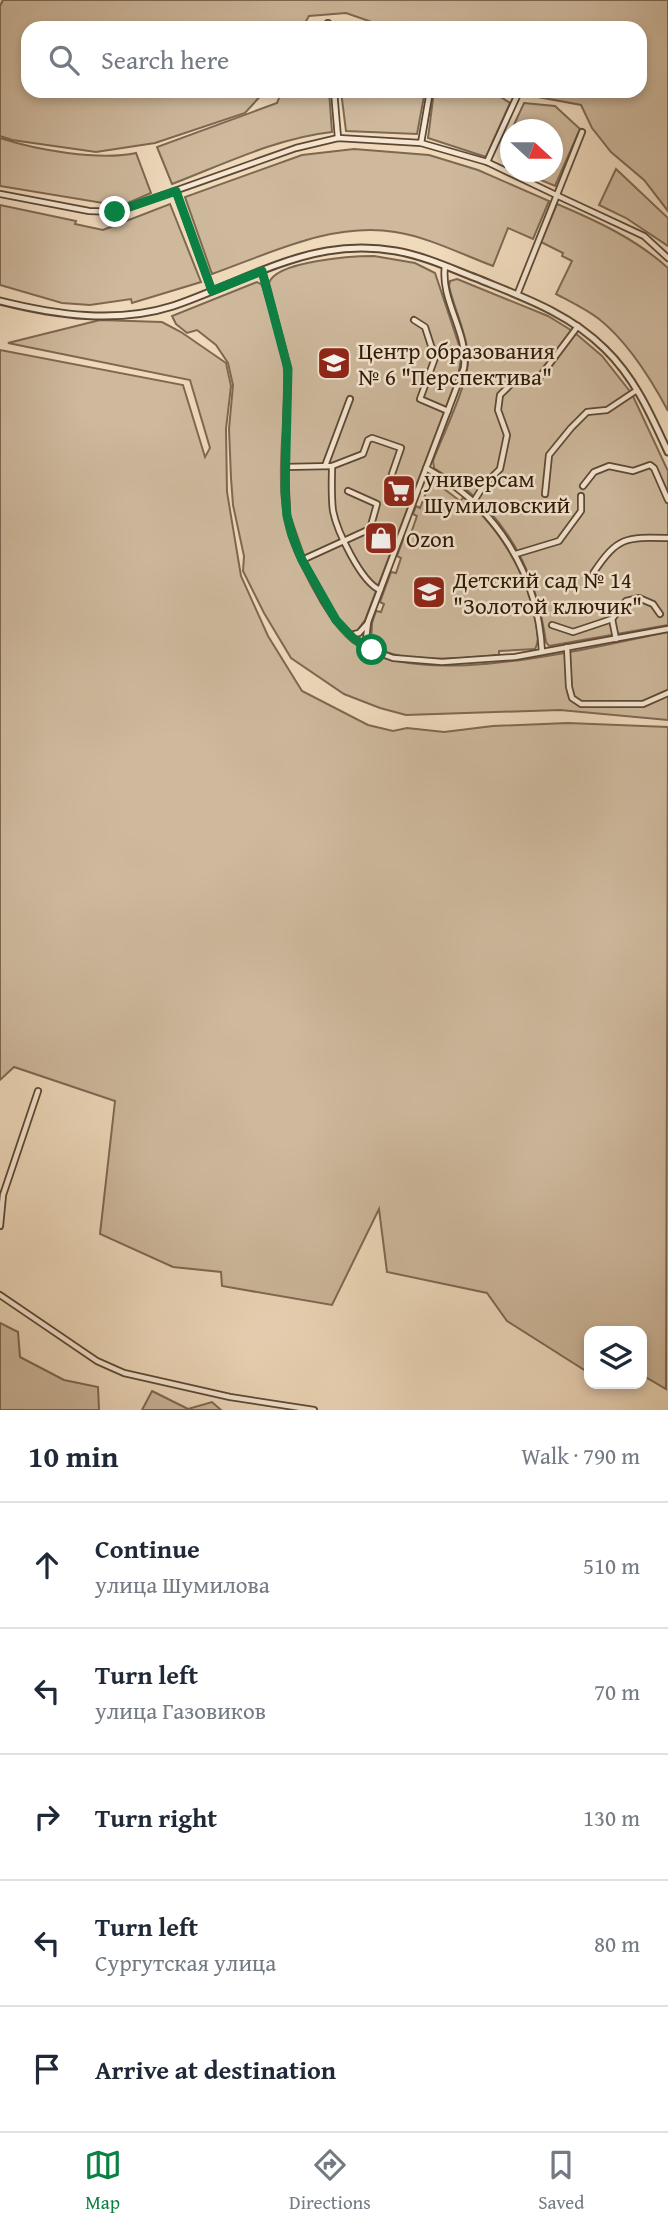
<!DOCTYPE html>
<html lang="en">
<head>
<meta charset="utf-8">
<style>
	:root { --surface:#fff; --page:#f2f2f3; --text:#1f2937; --muted:#747a83; --line:#e0e1e3; --accent:#0b8043 }
	body { margin:0; font-family:"Gentium Book Plus",serif; background:var(--page); color:var(--text) }
	.controls { position:absolute; right:21px; bottom:21px; display:grid; overflow:hidden; border-radius:14px; box-shadow:0 4px 10px #0003 }
	.controls button { width:63px; height:63px; display:grid; place-items:center; padding:0; border:0; border-bottom:2px solid var(--line); background:var(--surface); color:var(--text); font:35px sans-serif }
	.compass { position:absolute; left:500px; top:119px; width:63px; height:63px; border-radius:50%; background:var(--surface); box-shadow:0 4px 10px #0003; rotate:111deg }
	.stop { position:absolute; width:21px; height:21px; margin:-16px; border:5px solid #0b8043; border-radius:50%; background:#fff }
	.stop.end { background:#0b8043; border-color:#fff; box-shadow:0 2px 7px #0008 }
	.list { margin:0; padding:0; list-style:none }
	h2 { display:flex; justify-content:space-between; align-items:center; height:91px; margin:0; padding:0 28px; font-size:30px }
	h2 small { font-size:23px; font-weight:400; color:var(--muted) }
	.list li { display:grid; grid-template-columns:46px 1fr auto; gap:21px; align-items:center; box-sizing:border-box; height:126px; padding:0 28px; border-top:2px solid var(--line) }
	.list b { display:block; font-size:26px; white-space:nowrap }
	.list p { margin:0; font-size:23px; white-space:nowrap; color:var(--muted) }
	.list em { font-size:23px; font-style:normal; color:var(--muted) }
	.icon { flex:none; width:38px; height:38px; fill:none; stroke:currentColor; stroke-width:2; stroke-linecap:round; stroke-linejoin:round }
	.map { position:relative; flex:none; width:668px; height:1410px; overflow:hidden }
	.search { position:absolute; background:var(--surface); box-shadow:0 4px 10px #0003; left:21px; right:21px; top:21px; height:77px; display:flex; align-items:center; gap:18px; box-sizing:border-box; padding:0 24px; border-radius:21px; color:var(--muted); font-size:26px }
	.sheet { height:721px; background:var(--surface) }
	nav { display:flex; justify-content:space-around; align-items:center; box-sizing:border-box; height:98px; border-top:2px solid var(--line); background:var(--surface); font-size:19px; color:var(--muted) }
	nav a { display:grid; justify-items:center; gap:4px }
	nav .on { color:var(--accent) }
	.map>svg:first-child { display:block }
	.green { fill:#ceb99d; stroke:#7e6852; stroke-width:2 }
	.lines { fill:none; stroke-linecap:round; stroke-linejoin:round }
	.minor-casing { stroke:#5e4834; stroke-width:8 }
	.tertiary-casing { stroke:#5e4834; stroke-width:9 }
	.minor { stroke:#f5e7d3; stroke-width:4.5 }
	.tertiary { stroke:#f5e7d3; stroke-width:5 }
	.route { stroke:#0b8043; stroke-width:9 }
	.labels { text-anchor:middle; dominant-baseline:central; stroke-width:5; stroke-linejoin:round; paint-order:stroke }
	.poi-label { font-size:23px; fill:#2d1706; stroke:#f5e7d3; text-anchor:start }
</style>
</head>
<body>
<div class="map">
<svg width="668" height="1410" viewBox="0 0 668 1410">
	<rect width="100%" height="100%" fill="#efdabc"/>
	<filter id="stains"><feTurbulence type="fractalNoise" baseFrequency=".00286" numOctaves="4"/><feColorMatrix values="0 0 0 0 .2 0 0 0 0 .09 0 0 0 0 .02 0 0 0 .5 -.17"/></filter>
	<radialGradient id="worn" r=".72"><stop offset=".6" stop-color="#630" stop-opacity="0"/><stop offset="1" stop-color="#630" stop-opacity=".3"/></radialGradient>
	<g class="green">
		<path d="M3,0H668V211L644,180L611,152L592,128L581,105L522,94L518,91H640V28H389L346,13L309,16L302,28H28V91H265L245,113L155,143L96,152L12,140L0,136V6Z"/>
		<path d="M282,91H329L332,132C277,138 224,164 172,184L157,147L277,103Z"/>
		<path d="M341,91H425L417,134L346,131Z"/>
		<path d="M434,91H491L510,103L486,157L428,138Z"/>
		<path d="M524,103L555,106L580,129L555,186L522,172H552V130L512,129Z"/>
		<path d="M0,138C36,150 99,161 136,153L151,193L121,206L0,186Z"/>
		<path d="M354,149L429,155L478,170L549,201L533,239L508,228L493,266C461,254 428,237 395,232C332,222 271,253 212,274L185,197L302,155Z"/>
		<path d="M616,169L668,218V246L626,218L599,205Z"/>
		<path d="M170,204L201,282L132,303L131,299L90,305L62,303L0,285V205L76,221L75,224L103,230Z"/>
		<path d="M557,204C597,221 636,239 668,268V411C651,379 628,342 599,319C586,309 571,302 556,294L572,261L562,256L563,253L541,242Z"/>
		<path d="M374,256L415,263L435,273L462,354L458,376L365,620L357,631L351,632L338,618L326,598L305,558L290,515L288,467L291,368L269,283C276,261 353,256 374,256Z"/>
		<path d="M457,279L548,316L574,332L602,356L632,394L668,471V625L549,646L546,642C537,583 516,531 469,492C458,483 446,476 434,468L433,461C442,436 472,377 468,353C465,330 454,308 449,286L450,281Z"/>
		<path d="M257,282L262,285C268,308 284,350 284,372C286,420 276,469 284,516C287,541 300,563 311,585C324,608 337,633 359,647C428,690 591,647 668,632V720L560,710L406,715L380,708L344,694L291,658L264,613L243,571L244,556L233,505L231,478L229,429L233,385L228,363L216,345L197,330L187,333L176,324L172,316Z"/>
		<path d="M100,320L162,322L181,332L226,363L231,386L226,429L227,492L241,576L268,636L302,691L368,725L393,731L407,728L444,732L493,726L568,723L668,727L666,1389L642,1375V1331H589V1373L507,1321L487,1293L387,1272L379,1209L332,1305L222,1286L221,1272L173,1267L100,1234L115,1101L14,1067L0,1080V350L183,385L205,457L210,448L190,380L8,343Z"/>
		<path d="M430,477L440,481L439,485L460,501L464,497C501,531 527,573 536,623C537,632 540,641 535,649L499,651V655C468,658 394,666 371,643L372,623L376,611L381,612L384,604L380,602L391,572L396,573L401,558L397,556L404,537L409,539L417,516L413,514L416,506L420,508L429,485L425,482Z"/>
		<path d="M0,1323L18,1332L20,1357L64,1380L98,1387L99,1410H0Z"/>
		<path d="M152,1391L188,1409L212,1402L221,1410H142Z"/>
	</g>
	<g class="lines">
		<g class="minor-casing">
			<g id="minor">
				<path d="M328,23L329,28"/>
				<path d="M334,91L338,138"/>
				<path d="M421,143L430,91"/>
				<path d="M487,162L518,94"/>
				<path d="M176,192L212,291"/>
				<path d="M0,194L89,211L115,212L296,148L338,138L421,143L487,162L556,195L644,236L668,258"/>
				<path d="M262,271L288,369L285,467L287,516L299,554L323,600L336,620L353,638L369,649L393,658L442,662L515,657L668,629"/>
				<path d="M517,295L582,132"/>
				<path d="M414,320L425,327L435,358L420,399L448,411"/>
				<path d="M325,466L350,399"/>
				<path d="M332,466C332,481 331,496 333,511C337,531 361,582 380,590"/>
				<path d="M285,467L332,466L363,454L368,440L372,438L401,448L392,474"/>
				<path d="M426,468C496,506 538,573 542,652"/>
				<path d="M583,486L594,472L609,466L633,471L650,465L654,468L668,500"/>
				<path d="M545,494L549,455L571,428L587,412L607,410L637,390"/>
				<path d="M474,501L484,485L500,469L507,435L498,410L500,395L515,380L539,378L578,326"/>
				<path d="M516,554L559,541L581,511V496"/>
				<path d="M302,560L370,529L377,504L348,491"/>
				<path d="M594,572C618,536 627,537 668,538"/>
				<path d="M612,619L616,639"/>
				<path d="M552,625L573,632L612,619L626,601L639,598L653,604L660,614"/>
				<path d="M351,635L359,633L368,623"/>
				<path d="M567,647L569,687L572,698L581,704H643L668,693"/>
				<path d="M371,649L366,639L368,622L464,368C469,333 440,301 445,266"/>
				<path d="M0,1226L3,1195L38,1091"/>
				<path d="M0,1295L97,1361L124,1373L230,1397L314,1410"/>
			</g>
		</g>
		<g class="tertiary-casing">
			<path id="tertiary" d="M0,301C56,315 116,324 173,306C224,289 274,260 327,251C350,247 373,247 396,251C424,256 450,268 476,278C522,297 569,313 605,349C635,378 651,415 668,452"/>
		</g>
		<use href="#minor" class="minor"/>
		<use href="#tertiary" class="tertiary"/>
	</g>
	<g class="lines">
		<path class="route" d="M115,212L176,191L212,291L262,271L288,369L285,492L287,516L292,535L302,560L336,620L353,638L374,651L372,650"/>
	</g>
	<defs>
		<g id="school-square" transform="scale(1.75)"><rect x="-9" y="-9" width="18" height="18" rx="4" fill="#8f2418" stroke="#f5e7d3"/><path d="M0-5L7-2L0 1L-7-2ZM-4 1L0 2.5L4 1V4Q0 6-4 4Z" fill="#fff"/></g>
		<g id="supermarket-square" transform="scale(1.75)"><rect x="-9" y="-9" width="18" height="18" rx="4" fill="#8f2418" stroke="#f5e7d3"/><path d="M-6-5.5h2.5l.6 2H6L4.5 2H-2.5L-4.4-4H-6ZM-1.5 3.2a1.3 1.3 0 1 0 .1 0ZM3 3.2a1.3 1.3 0 1 0 .1 0Z" fill="#fff"/></g>
		<g id="shop-square" transform="scale(1.75)"><rect x="-9" y="-9" width="18" height="18" rx="4" fill="#8f2418" stroke="#f5e7d3"/><path d="M-5-2.5h2.3a2.7 3.5 0 0 1 5.4 0H5L5.5 6h-11ZM-1.5-2.5h3a1.5 2.3 0 0 0-3 0Z" fill="#fff"/></g>
	</defs>
	<g fill-rule="evenodd">
		<use href="#school-square" x="334" y="363"/>
		<use href="#supermarket-square" x="399" y="491"/>
		<use href="#shop-square" x="381" y="538"/>
		<use href="#school-square" x="429" y="592"/>
	</g>
	<g class="labels">
		<g class="poi-label">
			<text x="358" y="350">Центр образования<tspan x="358" dy="26">№ 6 "Перспектива"</tspan></text>
			<text x="424" y="478">универсам<tspan x="424" dy="26">Шумиловский</tspan></text>
			<text x="406" y="538">Ozon</text>
			<text x="453" y="579">Детский сад № 14<tspan x="453" dy="26">"Золотой ключик"</tspan></text>
		</g>
	</g>
	<rect width="100%" height="100%" filter="url(#stains)"/>
	<rect width="100%" height="100%" fill="url(#worn)"/>
</svg>
<div class="controls">
<button><svg class="icon" aria-label="layers" viewBox="0 0 24 24"><path d="M12 4l9 5-9 5-9-5zM3 14l9 5 9-5"/></svg></button>
</div>
<svg class="compass" viewBox="-18 -18 36 36"><path d="M0-13l5 13h-10z" fill="#e53935"/><path d="M0 13l5-13h-10z" fill="#747a83"/></svg>
<div class="stop" style="left:372px;top:650px"></div>
<div class="stop end" style="left:115px;top:212px"></div>
<div class="search"><svg class="icon" aria-label="search" viewBox="0 0 24 24"><circle cx="10" cy="10" r="6"/><path d="M15 15l6 6"/></svg>Search here</div>
</div>
<section class="sheet">
<h2>10 min<small>Walk · 790 m</small></h2>
<ul class="list">
<li><svg class="icon" aria-label="ahead" viewBox="0 0 24 24"><path d="M12 20V5M6 11l6-6 6 6"/></svg><div><b>Continue</b><p>улица Шумилова</p></div><em>510 m</em></li>
<li><svg class="icon" aria-label="left" viewBox="0 0 24 24"><path d="M17 20v-9H6M10 6l-5 5 5 5"/></svg><div><b>Turn left</b><p>улица Газовиков</p></div><em>70 m</em></li>
<li><svg class="icon" aria-label="right" viewBox="0 0 24 24"><path d="M7 20v-9h11M14 6l5 5-5 5"/></svg><div><b>Turn right</b></div><em>130 m</em></li>
<li><svg class="icon" aria-label="left" viewBox="0 0 24 24"><path d="M17 20v-9H6M10 6l-5 5 5 5"/></svg><div><b>Turn left</b><p>Сургутская улица</p></div><em>80 m</em></li>
<li><svg class="icon" aria-label="arrive" viewBox="0 0 24 24"><path d="M6 21V4h12l-3 4 3 4H6"/></svg><div><b>Arrive at destination</b></div></li>
</ul>
</section>
<nav>
<a class="on"><svg class="icon" aria-label="map" viewBox="0 0 24 24"><path d="M3 6l6-2 6 2 6-2v14l-6 2-6-2-6 2zM9 4v14M15 6v14"/></svg>Map</a>
<a><svg class="icon" aria-label="directions" viewBox="0 0 24 24"><path d="M12 3l9 9-9 9-9-9zM9 14v-3h6M13 9l2 2-2 2"/></svg>Directions</a>
<a><svg class="icon" aria-label="saved" viewBox="0 0 24 24"><path d="M7 4h10v16l-5-4-5 4z"/></svg>Saved</a>
</nav>
</body>
</html>
